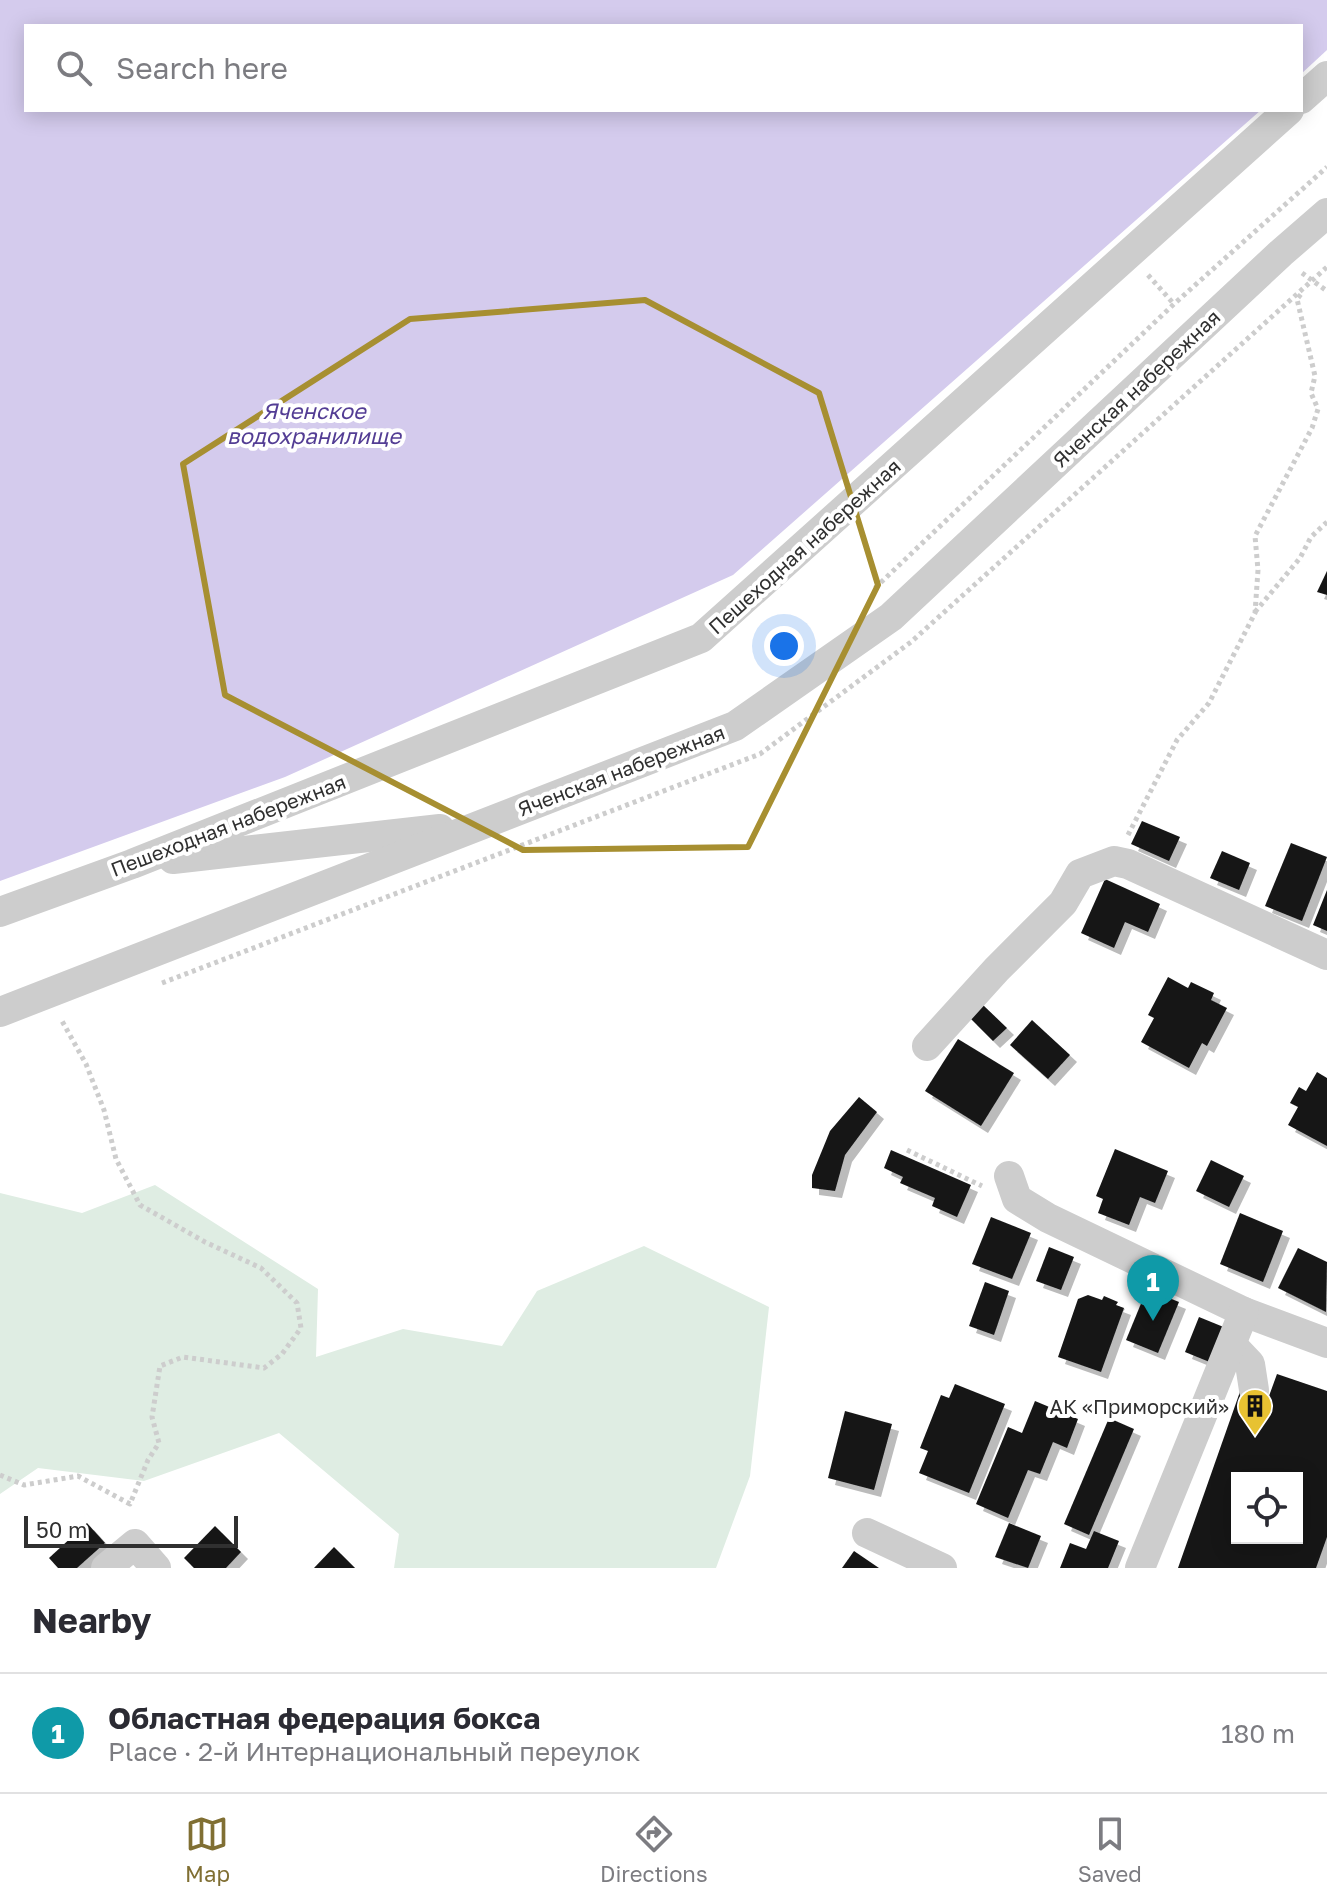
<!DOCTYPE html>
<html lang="en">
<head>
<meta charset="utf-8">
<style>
	:root { --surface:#fff; --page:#f7f7f7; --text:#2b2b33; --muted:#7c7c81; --line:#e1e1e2; --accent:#806f33 }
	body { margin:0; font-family:"Golos Text",sans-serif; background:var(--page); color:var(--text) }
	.controls { position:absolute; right:24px; bottom:24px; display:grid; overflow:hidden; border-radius:0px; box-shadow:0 4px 20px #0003 }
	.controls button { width:72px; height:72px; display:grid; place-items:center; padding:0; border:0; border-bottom:2px solid var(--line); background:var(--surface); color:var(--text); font:40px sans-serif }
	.scale { position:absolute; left:24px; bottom:20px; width:214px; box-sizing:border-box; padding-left:8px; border:4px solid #303030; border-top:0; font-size:22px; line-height:28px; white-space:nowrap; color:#303030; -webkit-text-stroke:6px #fff; paint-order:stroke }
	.you { position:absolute; left:784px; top:646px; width:28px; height:28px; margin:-20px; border:6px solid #fff; border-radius:50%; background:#1a73e8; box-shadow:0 0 0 12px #1a73e833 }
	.badge { display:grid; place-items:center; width:52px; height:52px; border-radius:50%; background:var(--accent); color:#fff; font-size:26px; font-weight:700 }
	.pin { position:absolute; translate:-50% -66px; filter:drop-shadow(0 2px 4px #0008) }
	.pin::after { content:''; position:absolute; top:42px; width:28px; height:24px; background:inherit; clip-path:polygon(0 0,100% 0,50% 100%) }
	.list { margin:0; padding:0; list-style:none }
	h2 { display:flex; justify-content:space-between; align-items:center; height:104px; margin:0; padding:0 32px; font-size:34px }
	h2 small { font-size:26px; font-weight:400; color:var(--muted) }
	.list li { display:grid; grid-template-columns:52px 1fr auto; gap:24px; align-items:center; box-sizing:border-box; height:120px; padding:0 32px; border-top:2px solid var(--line) }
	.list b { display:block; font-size:30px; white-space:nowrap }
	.list p { margin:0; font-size:26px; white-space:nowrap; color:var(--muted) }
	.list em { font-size:26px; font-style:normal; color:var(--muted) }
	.icon { flex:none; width:44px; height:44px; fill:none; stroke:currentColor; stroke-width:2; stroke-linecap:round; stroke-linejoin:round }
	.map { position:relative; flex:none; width:1327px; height:1568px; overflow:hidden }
	.search { position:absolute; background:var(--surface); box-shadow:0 4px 20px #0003; left:24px; right:24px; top:24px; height:88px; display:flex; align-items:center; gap:20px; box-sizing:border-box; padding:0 28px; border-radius:0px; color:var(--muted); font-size:30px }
	.sheet { height:224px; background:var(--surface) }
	nav { display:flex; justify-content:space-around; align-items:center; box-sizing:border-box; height:112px; border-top:2px solid var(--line); background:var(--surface); font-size:22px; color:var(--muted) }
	nav a { display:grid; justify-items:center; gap:4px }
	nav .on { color:var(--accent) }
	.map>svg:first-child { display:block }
	.green { fill:#dfede3 }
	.water { fill:#d4cbed }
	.building { fill:#171717; fill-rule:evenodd; filter:url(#shadow) }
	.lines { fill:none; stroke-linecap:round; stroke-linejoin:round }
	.path { stroke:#cdcdcd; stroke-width:5; stroke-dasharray:4 4; stroke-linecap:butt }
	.minor { stroke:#cdcdcd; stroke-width:30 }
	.marked { fill:none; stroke:#a78f31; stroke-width:6; stroke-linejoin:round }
	.labels { text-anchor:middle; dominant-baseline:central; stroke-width:8; stroke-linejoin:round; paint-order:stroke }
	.street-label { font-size:20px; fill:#303030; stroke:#fff }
	.poi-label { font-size:20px; fill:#303030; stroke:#fff; text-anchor:end }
	.water-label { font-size:22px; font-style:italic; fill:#533d94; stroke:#fff }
</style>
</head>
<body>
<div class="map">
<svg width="1327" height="1568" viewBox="0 0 1327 1568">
	<defs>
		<filter id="shadow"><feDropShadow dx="7" dy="7" stdDeviation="0" flood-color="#0004"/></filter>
	</defs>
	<rect width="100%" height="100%" fill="#fff"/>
	<path class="green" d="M155,1185L318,1289L316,1357L403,1329L502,1346L537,1291L644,1246L769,1307L750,1476L716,1568H394L399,1534L279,1433L144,1481L38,1468L0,1494V1193L82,1213Z"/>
	<path class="water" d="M0,0H1327V50L1301,74V26H26V110H1261L733,575L285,777L0,881Z"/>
	<g class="building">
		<path d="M1327,571V595L1317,592Z"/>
		<path d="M1142,821L1180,837L1169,861L1131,844Z"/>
		<path d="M1291,843L1327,857L1302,921L1265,906Z"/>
		<path d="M1222,851L1250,863L1239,890L1210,878Z"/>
		<path d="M1105,879L1160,904L1148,932L1125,922L1114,948L1081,933Z"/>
		<path d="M1327,890V931L1313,925Z"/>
		<path d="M1168,977L1188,988L1191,982L1214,993L1211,1000L1227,1008L1207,1046L1202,1043L1189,1068L1141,1042L1154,1018L1148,1015Z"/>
		<path d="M983,1005L1007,1028L993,1041L970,1018Z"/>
		<path d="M1032,1020L1070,1055L1048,1079L1010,1045Z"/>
		<path d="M958,1039L1014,1073L981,1126L925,1091Z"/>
		<path d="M1317,1072L1327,1078V1146L1288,1125L1298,1107L1290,1103L1299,1087L1306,1091Z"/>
		<path d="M859,1097L877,1112L845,1155L835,1191L812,1188V1175L830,1131Z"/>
		<path d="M1115,1149L1168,1171L1155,1203L1140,1197L1129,1225L1098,1213L1103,1199L1096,1196Z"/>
		<path d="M891,1150L971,1185L957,1217L932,1206L935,1198L900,1183L903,1177L884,1168Z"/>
		<path d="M1211,1160L1244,1176L1229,1207L1196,1191Z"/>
		<path d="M1240,1213L1283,1231L1263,1282L1220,1264Z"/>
		<path d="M991,1217L1031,1233L1012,1279L972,1264Z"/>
		<path d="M1049,1247L1074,1257L1061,1290L1036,1281Z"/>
		<path d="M1298,1248L1327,1262L1326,1312L1278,1288Z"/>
		<path d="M985,1282L1009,1291L994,1335L969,1326Z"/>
		<path d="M1147,1289L1179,1302L1158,1353L1126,1340Z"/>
		<path d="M1088,1295L1102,1300L1104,1296L1118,1302L1116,1305L1124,1308L1101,1372L1058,1357L1078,1299Z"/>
		<path d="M1199,1317L1226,1328L1212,1363L1185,1352Z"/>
		<path d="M1277,1374L1327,1391V1537L1316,1568H1178L1242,1386L1269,1396ZM1237,1478H1297V1538H1237Z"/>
		<path d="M955,1384L1005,1404L969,1493L919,1473L928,1451L920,1448L941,1395L949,1398Z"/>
		<path d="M1035,1401L1078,1419L1067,1448L1053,1442L1040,1474L1028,1470L1008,1518L976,1504L1008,1427L1022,1433Z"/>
		<path d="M845,1411L892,1424L874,1490L828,1478Z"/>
		<path d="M1109,1418L1134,1429L1089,1535L1064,1524Z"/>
		<path d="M87,1523L105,1543L77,1568H58L49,1558Z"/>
		<path d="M1009,1523L1041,1536L1028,1568L995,1557Z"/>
		<path d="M215,1526L241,1552L226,1568H194L184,1558Z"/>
		<path d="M1094,1531L1119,1541L1108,1568H1060L1070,1543L1086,1549Z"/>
		<path d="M334,1547L355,1568H314Z"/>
		<path d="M854,1551L879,1568H842Z"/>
	</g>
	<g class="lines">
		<g class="path">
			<path d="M1302,273L1327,291"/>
			<path d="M1148,275L1174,304"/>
			<path d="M875,588L1174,304L1327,167"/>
			<path d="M1255,612L1300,558L1311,537L1327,522"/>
			<path d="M1128,835L1177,740L1209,703L1255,613L1258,570L1255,536L1312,428L1318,409L1311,393L1315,376L1297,299L1302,293"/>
			<path d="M162,983L760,754L911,642L1327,267"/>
			<path d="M907,1150L982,1186"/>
			<path d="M0,1475L24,1485L78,1476L130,1504L148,1460L159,1443L152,1417L160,1366L183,1357L264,1368L282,1354L301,1328L297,1303L261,1268L205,1242L140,1205L116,1159L104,1110L86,1064L62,1021"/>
		</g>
		<g class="minor">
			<path d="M1301,99L1327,76"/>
			<path d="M173,859L440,829"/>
			<path d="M0,912L132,864L701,638L1289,110"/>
			<path d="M0,1012L735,726L891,617L1281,253L1327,213"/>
			<path d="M927,1046L997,969L1063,903L1080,874L1114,861L1128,864L1327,955"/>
			<path d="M1009,1176L1017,1199L1048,1218L1244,1312L1327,1343"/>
			<path d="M1232,1345L1250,1364L1254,1390"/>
			<path d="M867,1533L942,1568"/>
			<path d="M106,1568L135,1544L156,1568"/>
			<path d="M1140,1568L1244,1312"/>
		</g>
	</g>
	<path class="marked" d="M645,300L819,393L878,585L748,847L523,850L225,695L183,464L410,319Z"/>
	<defs>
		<g id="building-pin" transform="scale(1.8)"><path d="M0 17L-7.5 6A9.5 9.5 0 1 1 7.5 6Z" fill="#e7c232" stroke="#fff"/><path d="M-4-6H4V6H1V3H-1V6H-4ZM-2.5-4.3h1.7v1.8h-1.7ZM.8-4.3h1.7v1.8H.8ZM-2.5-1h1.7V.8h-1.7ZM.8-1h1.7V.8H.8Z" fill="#111"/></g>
	</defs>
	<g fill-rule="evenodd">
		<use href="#building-pin" x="1255" y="1406"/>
	</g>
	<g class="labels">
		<g class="street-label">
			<text transform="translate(1136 388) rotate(-43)">Яченская набережная</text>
			<text transform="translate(804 546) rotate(-42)">Пешеходная набережная</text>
			<text transform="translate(621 770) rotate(-21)">Яченская набережная</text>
			<text transform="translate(228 825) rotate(-21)">Пешеходная набережная</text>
		</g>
		<g class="poi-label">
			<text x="1229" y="1406">АК «Приморский»</text>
		</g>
		<g class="water-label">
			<text x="314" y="410">Яченское<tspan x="314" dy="25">водохранилище</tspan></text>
		</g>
	</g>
</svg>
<div class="controls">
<button><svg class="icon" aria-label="locate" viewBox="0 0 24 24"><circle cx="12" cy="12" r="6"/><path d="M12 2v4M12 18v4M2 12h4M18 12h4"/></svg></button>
</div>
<div class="scale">50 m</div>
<div class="you"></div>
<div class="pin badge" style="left:1153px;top:1321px;background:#0f9aa8">1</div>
<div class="search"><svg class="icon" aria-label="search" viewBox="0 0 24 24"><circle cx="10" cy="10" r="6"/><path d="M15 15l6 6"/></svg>Search here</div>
</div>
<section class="sheet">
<h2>Nearby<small></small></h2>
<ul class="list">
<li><span class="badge" style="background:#0f9aa8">1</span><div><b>Областная федерация бокса</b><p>Place · 2-й Интернациональный переулок</p></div><em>180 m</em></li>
</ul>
</section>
<nav>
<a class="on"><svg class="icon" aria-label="map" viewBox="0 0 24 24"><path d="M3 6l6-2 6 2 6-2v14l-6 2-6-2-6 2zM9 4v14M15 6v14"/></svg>Map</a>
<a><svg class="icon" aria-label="directions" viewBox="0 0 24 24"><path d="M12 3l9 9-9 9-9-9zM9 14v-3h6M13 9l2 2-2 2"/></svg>Directions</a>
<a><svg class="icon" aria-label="saved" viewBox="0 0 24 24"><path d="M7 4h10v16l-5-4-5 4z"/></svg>Saved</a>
</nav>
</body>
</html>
